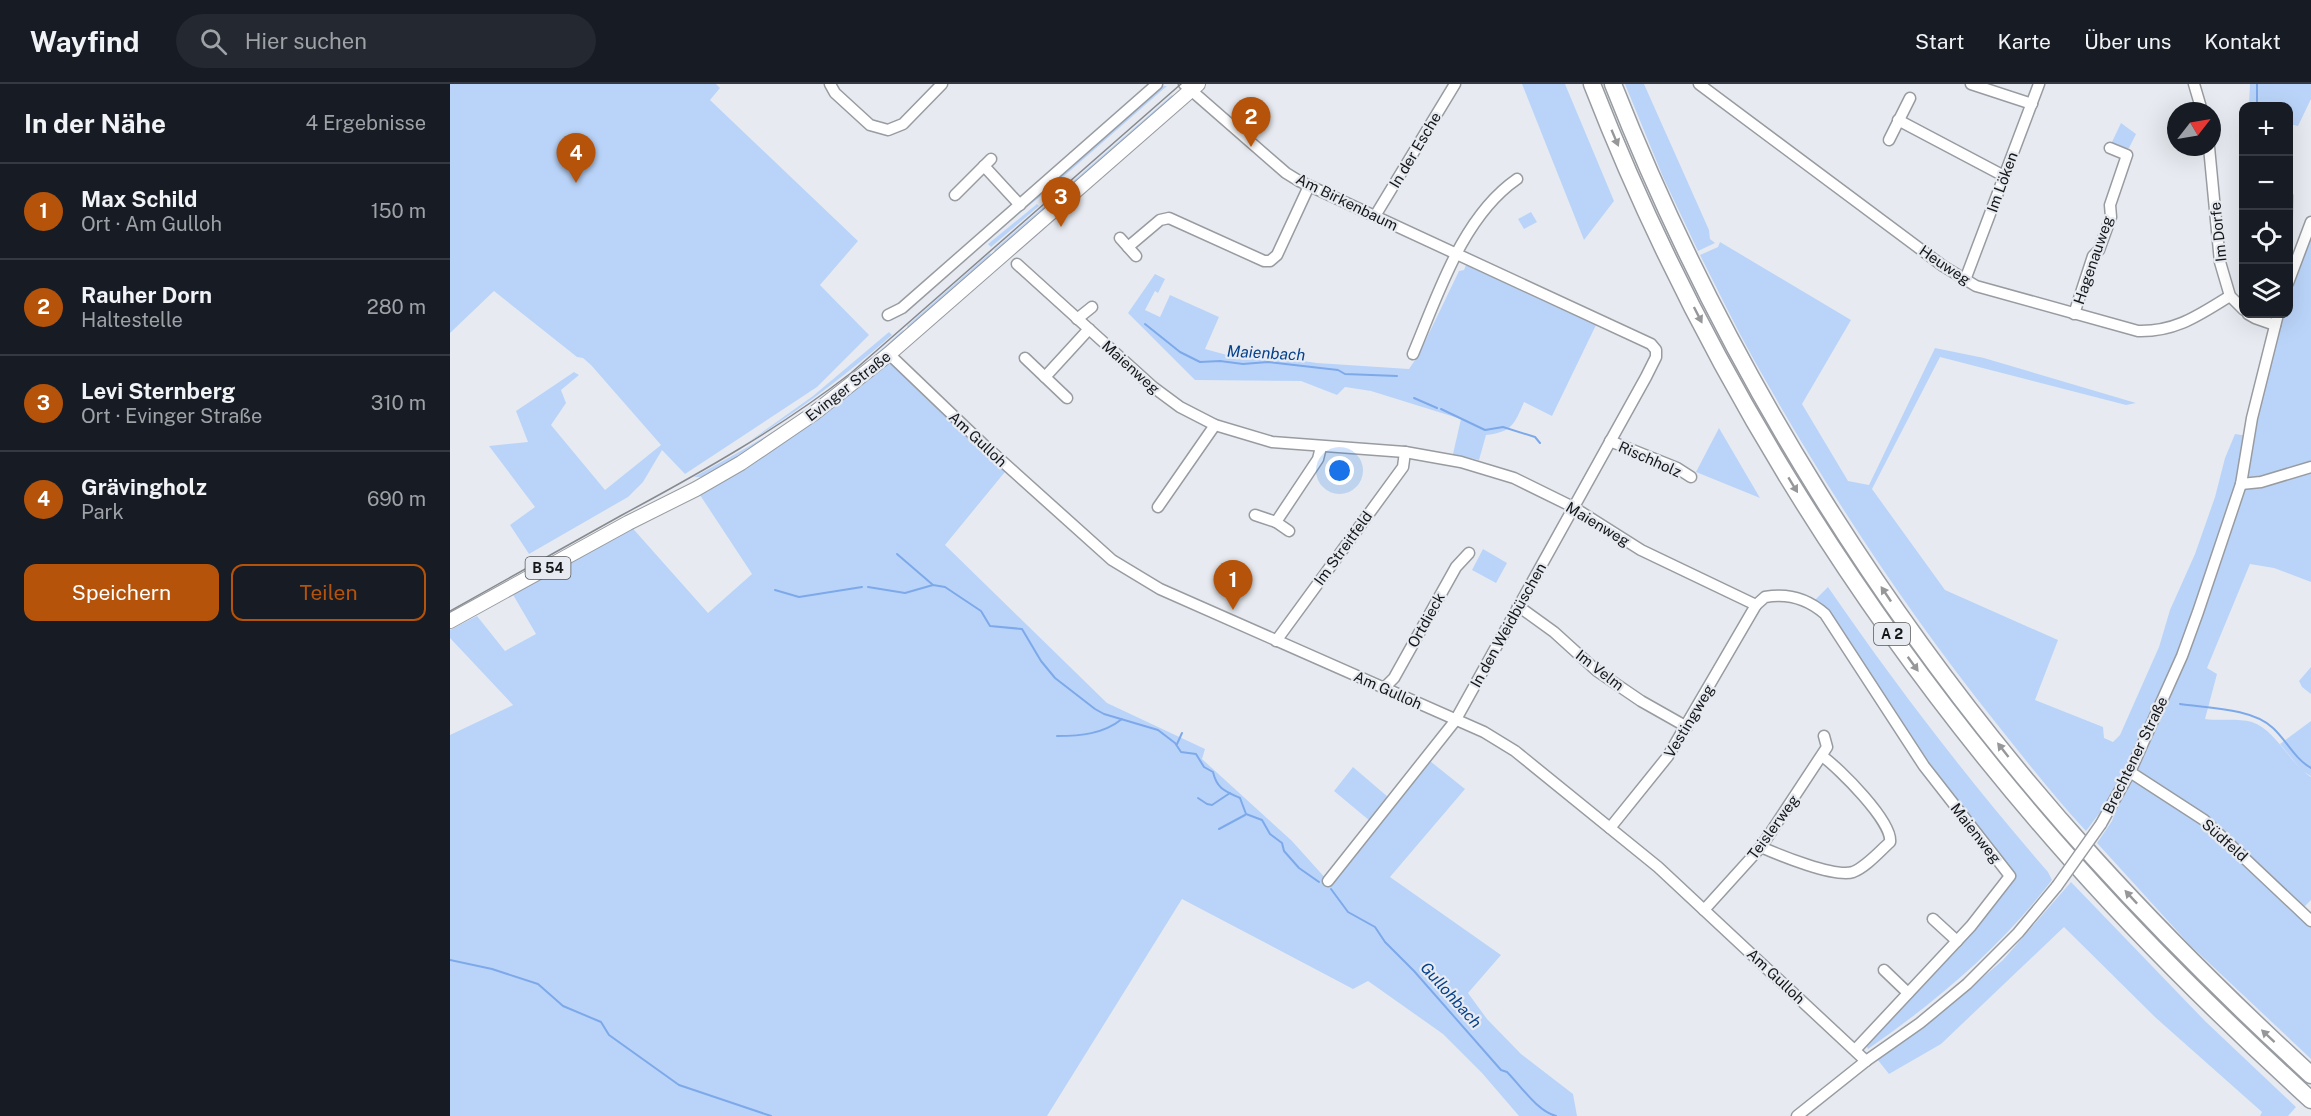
<!DOCTYPE html>
<html lang="de">
<head>
<meta charset="utf-8">
<style>
	:root { --surface:#171b24; --page:#242831; --text:#f1f3f6; --muted:#9ea1a6; --line:#363941; --accent:#b45309 }
	body { margin:0; font-family:"Public Sans",sans-serif; background:var(--page); color:var(--text) }
	.controls { position:absolute; right:18px; top:18px; display:grid; overflow:hidden; border-radius:12px; box-shadow:0 6px 24px #0002 }
	.controls button { width:54px; height:54px; display:grid; place-items:center; padding:0; border:0; border-bottom:2px solid var(--line); background:var(--surface); color:var(--text); font:30px sans-serif }
	.compass { position:absolute; left:1717px; top:18px; width:54px; height:54px; border-radius:50%; background:var(--surface); box-shadow:0 6px 24px #0002; rotate:59deg }
	.you { position:absolute; left:890px; top:387px; width:21px; height:21px; margin:-15px; border:4px solid #fff; border-radius:50%; background:#1a73e8; box-shadow:0 0 0 9px #1a73e833 }
	.badge { display:grid; place-items:center; width:39px; height:39px; border-radius:50%; background:var(--accent); color:#fff; font-size:20px; font-weight:700 }
	.pin { position:absolute; translate:-50% -50px; filter:drop-shadow(0 2px 3px #0008) }
	.pin::after { content:''; position:absolute; top:32px; width:21px; height:18px; background:inherit; clip-path:polygon(0 0,100% 0,50% 100%) }
	.list { margin:0; padding:0; list-style:none }
	h2 { display:flex; justify-content:space-between; align-items:center; height:78px; margin:0; padding:0 24px; font-size:26px }
	h2 small { font-size:20px; font-weight:400; color:var(--muted) }
	.list li { display:grid; grid-template-columns:39px 1fr auto; gap:18px; align-items:center; box-sizing:border-box; height:96px; padding:0 24px; border-top:2px solid var(--line) }
	.list b { display:block; font-size:22px; white-space:nowrap }
	.list p { margin:0; font-size:20px; white-space:nowrap; color:var(--muted) }
	.list em { font-size:20px; font-style:normal; color:var(--muted) }
	.actions { display:flex; gap:12px; padding:18px 24px }
	.actions a { flex:1; padding:14px 0; border:2px solid var(--accent); border-radius:12px; text-align:center; font-size:21px; color:var(--accent) }
	.actions .main { background:var(--accent); color:#fff }
	.icon { flex:none; width:33px; height:33px; fill:none; stroke:currentColor; stroke-width:2; stroke-linecap:round; stroke-linejoin:round }
	.map { position:relative; flex:none; width:1861px; height:1032px; overflow:hidden }
	header { display:flex; align-items:center; gap:36px; box-sizing:border-box; height:84px; padding:0 30px; background:var(--surface); border-bottom:2px solid var(--line) }
	header strong { font-size:28px }
	nav { display:flex; gap:33px; margin-inline-start:auto; font-size:21px }
	.search { width:420px; height:54px; background:var(--page); display:flex; align-items:center; gap:15px; box-sizing:border-box; padding:0 21px; border-radius:33px; color:var(--muted); font-size:22px }
	main { display:flex }
	aside { flex:1; background:var(--surface) }
	.map>svg:first-child { display:block }
	.green { fill:#bad4f9 }
	.lines { fill:none; stroke-linecap:round; stroke-linejoin:round }
	.stream { stroke:#7da9ea; stroke-width:2 }
	.minor-casing { stroke:#989ca1; stroke-width:13 }
	.major-casing { stroke:#989ca1; stroke-width:16 }
	.highway-casing { stroke:#989ca1; stroke-width:19 }
	.minor { stroke:#fff; stroke-width:10 }
	.major { stroke:#fff; stroke-width:14 }
	.highway { stroke:#fff; stroke-width:16 }
	.tram { stroke:#878a8f; stroke-width:1.5 }
	.minor-bridge-casing { stroke:#989ca1; stroke-width:13; stroke-linecap:butt }
	.minor-bridge { stroke:#fff; stroke-width:10 }
	.oneway { fill:#969798 }
	.labels { text-anchor:middle; dominant-baseline:central; stroke-width:4.5; stroke-linejoin:round; paint-order:stroke }
	.shield { fill:#e7ebf1; stroke:#54575a; stroke-width:1.5 }
	.shield-label { font-size:14px; font-weight:bold; fill:#151719 }
	.street-label { font-size:15px; fill:#151719; stroke:#e7ebf1 }
	.water-label { font-size:16px; font-style:italic; fill:#06418b; stroke:#e7ebf1 }
</style>
</head>
<body>
<header>
<strong>Wayfind</strong>
<div class="search"><svg class="icon" aria-label="search" viewBox="0 0 24 24"><circle cx="10" cy="10" r="6"/><path d="M15 15l6 6"/></svg>Hier suchen</div>
<nav><a>Start</a><a>Karte</a><a>Über uns</a><a>Kontakt</a></nav>
</header>
<main>
<aside>
<h2>In der Nähe<small>4 Ergebnisse</small></h2>
<ul class="list">
<li><span class="badge">1</span><div><b>Max Schild</b><p>Ort · Am Gulloh</p></div><em>150 m</em></li>
<li><span class="badge">2</span><div><b>Rauher Dorn</b><p>Haltestelle</p></div><em>280 m</em></li>
<li><span class="badge">3</span><div><b>Levi Sternberg</b><p>Ort · Evinger Straße</p></div><em>310 m</em></li>
<li><span class="badge">4</span><div><b>Grävingholz</b><p>Park</p></div><em>690 m</em></li>
</ul>
<div class="actions"><a class="main">Speichern</a><a>Teilen</a></div>
</aside>
<div class="map">
<svg width="1861" height="1032" viewBox="0 0 1861 1032">
	<rect width="100%" height="100%" fill="#e7ebf1"/>
	<g class="green">
		<path d="M0,0H266L270,4L260,16L408,157L370,201L419,251L367,303L235,390L212,366L193,398L178,413L79,470L60,441L85,423L39,362L78,358L66,327L124,288L129,291L111,306L116,319L101,341L155,406L211,361L141,281L133,274L127,273L44,207L0,249Z"/>
		<path d="M1072,0H1115L1164,117L1134,156Z"/>
		<path d="M1175,0H1194L1259,146L1260,155L1265,159L1248,167L1213,93Z"/>
		<path d="M1800,0H1861V15L1848,42L1839,40L1838,22H1799Z"/>
		<path d="M711,2H717L596,108L541,152Z"/>
		<path d="M722,11L724,13L546,168L544,166Z"/>
		<path d="M1671,39L1686,50L1679,64L1675,65L1661,60Z"/>
		<path d="M1838,104L1844,111L1843,137L1839,140Z"/>
		<path d="M587,120L589,122L541,163L538,160Z"/>
		<path d="M1081,128L1087,138L1074,145L1068,135Z"/>
		<path d="M1861,139V498L1824,484L1800,480L1757,584L1767,590L1755,635C1770,637 1788,634 1802,638C1826,646 1840,680 1861,693V816L1851,826L1752,738L1861,841V975L1739,860L1647,759L1662,737L1679,690L1636,747C1604,713 1575,675 1546,639C1455,525 1375,403 1304,276C1285,242 1268,206 1250,171L1268,163L1270,158L1401,236L1352,320L1398,397L1419,401L1485,264L1534,274L1686,319L1676,321L1490,273L1422,405L1495,506L1608,556L1585,616L1653,643L1654,654L1663,658L1670,651L1709,563L1720,526L1745,470L1765,413L1775,374L1785,350L1798,352L1829,230H1838L1839,201Z"/>
		<path d="M540,169L542,172L459,245L457,242Z"/>
		<path d="M1016,181L1147,239L1102,332L1074,318C1064,341 1062,348 1036,351L1029,376L1003,370L1011,335L921,307L895,303L887,311L851,297L745,296L678,229L705,190L715,195L708,209L705,207L695,226L710,233L720,211L769,233L755,265L788,274L819,272L867,279L959,285L969,270L1009,187L1014,186Z"/>
		<path d="M453,246L455,248L396,300L299,368L251,393H244C284,371 324,349 362,322C395,299 424,272 453,246Z"/>
		<path d="M439,248L442,251C396,291 349,327 297,359L363,312Z"/>
		<path d="M439,270L559,383L495,461L657,619L755,665L752,675L842,757L878,797L926,742L884,707L903,683L945,719L980,677L1015,705L940,793L1051,871L1018,909L1037,935L1071,970L1123,1010L1127,1032H1069L1032,989L993,950L918,897L903,905L732,815L597,1032H0V651L63,621L0,554V546L27,532L55,567L86,550L62,509L178,439L258,529L302,490L246,405Z"/>
		<path d="M1269,344L1310,414L1246,388Z"/>
		<path d="M1033,465L1057,479L1046,499L1022,486Z"/>
		<path d="M1378,503C1446,602 1519,697 1598,788L1602,796C1551,863 1487,917 1418,965L1414,956L1560,792L1362,519Z"/>
		<path d="M1861,583V610L1852,603L1849,597Z"/>
		<path d="M1861,637V692L1852,687L1830,660Z"/>
		<path d="M1621,798L1755,937L1846,1023L1838,1032H1810L1812,1028L1706,934L1614,843L1491,960L1439,990L1427,975L1489,931L1553,876Z"/>
	</g>
	<g class="lines">
		<g class="stream">
			<path d="M1807,22V0"/>
			<path d="M695,240L730,268L750,278L770,277L793,280L818,278L888,286L895,290L947,292"/>
			<path d="M964,314L987,324"/>
			<path d="M991,325L1035,346L1053,343L1085,353L1090,359"/>
			<path d="M447,470L483,501"/>
			<path d="M418,503L455,509L483,501L495,503L531,527L540,542L572,545L591,577L605,594L645,625L654,630L708,646L725,659L731,668L746,670L754,683L763,688C767,705 775,707 790,714L796,730L812,736L820,750L832,759L834,767L849,784L869,798"/>
			<path d="M325,506L349,513L412,503"/>
			<path d="M1730,620C1757,624 1803,624 1823,644C1837,657 1844,674 1861,684"/>
			<path d="M607,652C631,652 653,650 672,635"/>
			<path d="M727,660L732,649"/>
			<path d="M748,714L757,720L762,721L780,709"/>
			<path d="M769,745L795,731"/>
			<path d="M881,805L898,828L925,843L935,858L964,887L1051,986L1057,988C1071,1002 1087,1027 1106,1032"/>
			<path d="M0,876L42,885L88,900L113,922L151,938L159,951L229,1001L321,1032"/>
		</g>
		<g class="minor-casing">
			<g id="minor">
				<path d="M380,0L385,9L420,41L438,46L453,40L492,0"/>
				<path d="M734,0L836,89L849,97L1201,260L1206,266V273L1196,293L1005,637L878,797"/>
				<path d="M1249,0L1493,182L1526,202L1688,247C1726,248 1749,231 1780,212"/>
				<path d="M1521,0L1582,20"/>
				<path d="M1744,0L1752,27"/>
				<path d="M1448,36L1554,92"/>
				<path d="M1439,56L1460,14"/>
				<path d="M1759,63L1770,178L1780,212L1794,226"/>
				<path d="M534,82L570,121"/>
				<path d="M505,111L541,75"/>
				<path d="M925,132L1005,0"/>
				<path d="M670,154L686,172"/>
				<path d="M678,163L710,136L719,134L814,177H820L827,171L859,102"/>
				<path d="M567,180L703,303L730,323L765,341L822,358L955,368L1011,378L1064,394L1123,423L1191,466L1306,521L1315,513C1337,509 1358,515 1375,530L1474,682L1560,792L1521,842L1405,966"/>
				<path d="M1515,196L1589,0"/>
				<path d="M1838,199L1861,138"/>
				<path d="M1624,230L1643,172L1649,166L1661,133L1660,121L1677,71L1660,64"/>
				<path d="M1798,230L1805,234L1825,241"/>
				<path d="M438,231L452,224L707,0"/>
				<path d="M627,235L642,223"/>
				<path d="M439,270L534,361L662,476L710,505L1034,648L1065,667L1208,783L1416,977"/>
				<path d="M963,270C988,211 1012,133 1067,95"/>
				<path d="M575,274L617,314"/>
				<path d="M595,293L639,245"/>
				<path d="M1160,357L1227,384L1241,393"/>
				<path d="M1791,400L1811,398L1861,383"/>
				<path d="M708,423L765,341"/>
				<path d="M805,431L826,438"/>
				<path d="M839,447L826,438L868,375L871,363"/>
				<path d="M1068,522L1104,548L1147,587L1191,617L1237,643"/>
				<path d="M826,557L953,383L955,368"/>
				<path d="M935,603L944,594L1006,483L1019,469"/>
				<path d="M1680,688L1754,736L1861,837"/>
				<path d="M1651,740L1680,688L1732,572L1748,528L1791,400L1802,334L1828,230"/>
				<path d="M1160,744L1218,672L1306,521"/>
				<path d="M1311,763C1329,771 1385,794 1403,788C1416,783 1429,768 1440,758C1443,738 1389,684 1372,672"/>
				<path d="M1254,826L1311,763L1377,663L1374,652"/>
				<path d="M1483,835L1507,857"/>
				<path d="M1434,886L1458,909"/>
				<path d="M1347,1032L1416,977L1470,939L1517,900L1568,849L1607,802"/>
			</g>
		</g>
		<g class="major-casing">
			<path id="major" d="M0,537L178,439L246,405L291,379L363,330L439,270L748,0"/>
		</g>
		<g class="highway-casing">
			<g id="highway">
				<path d="M1142,0C1249,275 1410,534 1604,756C1684,848 1771,934 1861,1016"/>
				<path d="M1163,0C1274,282 1440,549 1644,774C1713,850 1786,922 1861,991"/>
			</g>
		</g>
		<use href="#minor" class="minor"/>
		<use href="#major" class="major"/>
		<use href="#highway" class="highway"/>
		<path class="tram" d="M0,527C57,495 115,463 172,431C252,388 330,344 401,289L731,0"/>
		<g class="minor-bridge-casing">
			<path id="minor-bridge" d="M1607,802L1651,740"/>
		</g>
		<use href="#minor-bridge" class="minor-bridge"/>
	</g>
	<defs><path id="oneway-solid" d="M-6-.8H1V-3.2L6.5 0L1 3.2V.8H-6Z" transform="scale(1.5)"/></defs>
	<g class="oneway">
		<use href="#oneway-solid" transform="translate(1165 54) rotate(67)"/>
		<use href="#oneway-solid" transform="translate(1248 231) rotate(63)"/>
		<use href="#oneway-solid" transform="translate(1343 401) rotate(59)"/>
		<use href="#oneway-solid" transform="translate(1436 510) rotate(-124)"/>
		<use href="#oneway-solid" transform="translate(1463 580) rotate(54)"/>
		<use href="#oneway-solid" transform="translate(1553 666) rotate(-128)"/>
		<use href="#oneway-solid" transform="translate(1681 813) rotate(-133)"/>
		<use href="#oneway-solid" transform="translate(1818 952) rotate(-137)"/>
	</g>
	<g class="labels">
		<g class="shield">
			<rect x="75.5" y="473" width="45" height="22" rx="4.5"/>
			<rect x="1424" y="539" width="36" height="22" rx="4.5"/>
		</g>
		<g class="shield-label">
			<text x="98" y="484">B 54</text>
			<text x="1442" y="550">A 2</text>
		</g>
		<g class="street-label">
			<text transform="translate(965 66) rotate(-59)">In der Esche</text>
			<text transform="translate(1552 98) rotate(-70)">Im Löken</text>
			<text transform="translate(897 118) rotate(26)">Am Birkenbaum</text>
			<text transform="translate(1768 148) rotate(-96)">Im Dorfe</text>
			<text transform="translate(1643 176) rotate(-71)">Hagenauweg</text>
			<text transform="translate(1495 181) rotate(34)">Heuweg</text>
			<text transform="translate(681 283) rotate(42)">Maienweg</text>
			<text transform="translate(398 302) rotate(-38)">Evinger Straße</text>
			<text transform="translate(528 355) rotate(43)">Am Gulloh</text>
			<text transform="translate(1200 375) rotate(24)">Rischholz</text>
			<text transform="translate(1148 440) rotate(31)">Maienweg</text>
			<text transform="translate(893 464) rotate(-54)">Im Streitfeld</text>
			<text transform="translate(976 536) rotate(-61)">Ortdieck</text>
			<text transform="translate(1058 541) rotate(-61)">In den Weidbüschen</text>
			<text transform="translate(1150 586) rotate(38)">Im Velm</text>
			<text transform="translate(938 606) rotate(24)">Am Gulloh</text>
			<text transform="translate(1239 637) rotate(-59)">Vestingweg</text>
			<text transform="translate(1685 671) rotate(-64)">Brechtener Straße</text>
			<text transform="translate(1323 743) rotate(-54)">Teislerweg</text>
			<text transform="translate(1526 749) rotate(52)">Maienweg</text>
			<text transform="translate(1775 756) rotate(42)">Südfeld</text>
			<text transform="translate(1326 892) rotate(43)">Am Gulloh</text>
		</g>
		<g class="water-label">
			<text transform="translate(816 269) rotate(3)">Maienbach</text>
			<text transform="translate(1001 911) rotate(48)">Gullohbach</text>
		</g>
	</g>
</svg>
<div class="controls">
<button>+</button>
<button>−</button>
<button><svg class="icon" aria-label="locate" viewBox="0 0 24 24"><circle cx="12" cy="12" r="6"/><path d="M12 2v4M12 18v4M2 12h4M18 12h4"/></svg></button>
<button><svg class="icon" aria-label="layers" viewBox="0 0 24 24"><path d="M12 4l9 5-9 5-9-5zM3 14l9 5 9-5"/></svg></button>
</div>
<svg class="compass" viewBox="-18 -18 36 36"><path d="M0-13l5 13h-10z" fill="#e53935"/><path d="M0 13l5-13h-10z" fill="#9ea1a6"/></svg>
<div class="you"></div>
<div class="pin badge" style="left:783px;top:526px">1</div>
<div class="pin badge" style="left:801px;top:63px">2</div>
<div class="pin badge" style="left:611px;top:143px">3</div>
<div class="pin badge" style="left:126px;top:99px">4</div>
</div>
</main>
</body>
</html>
